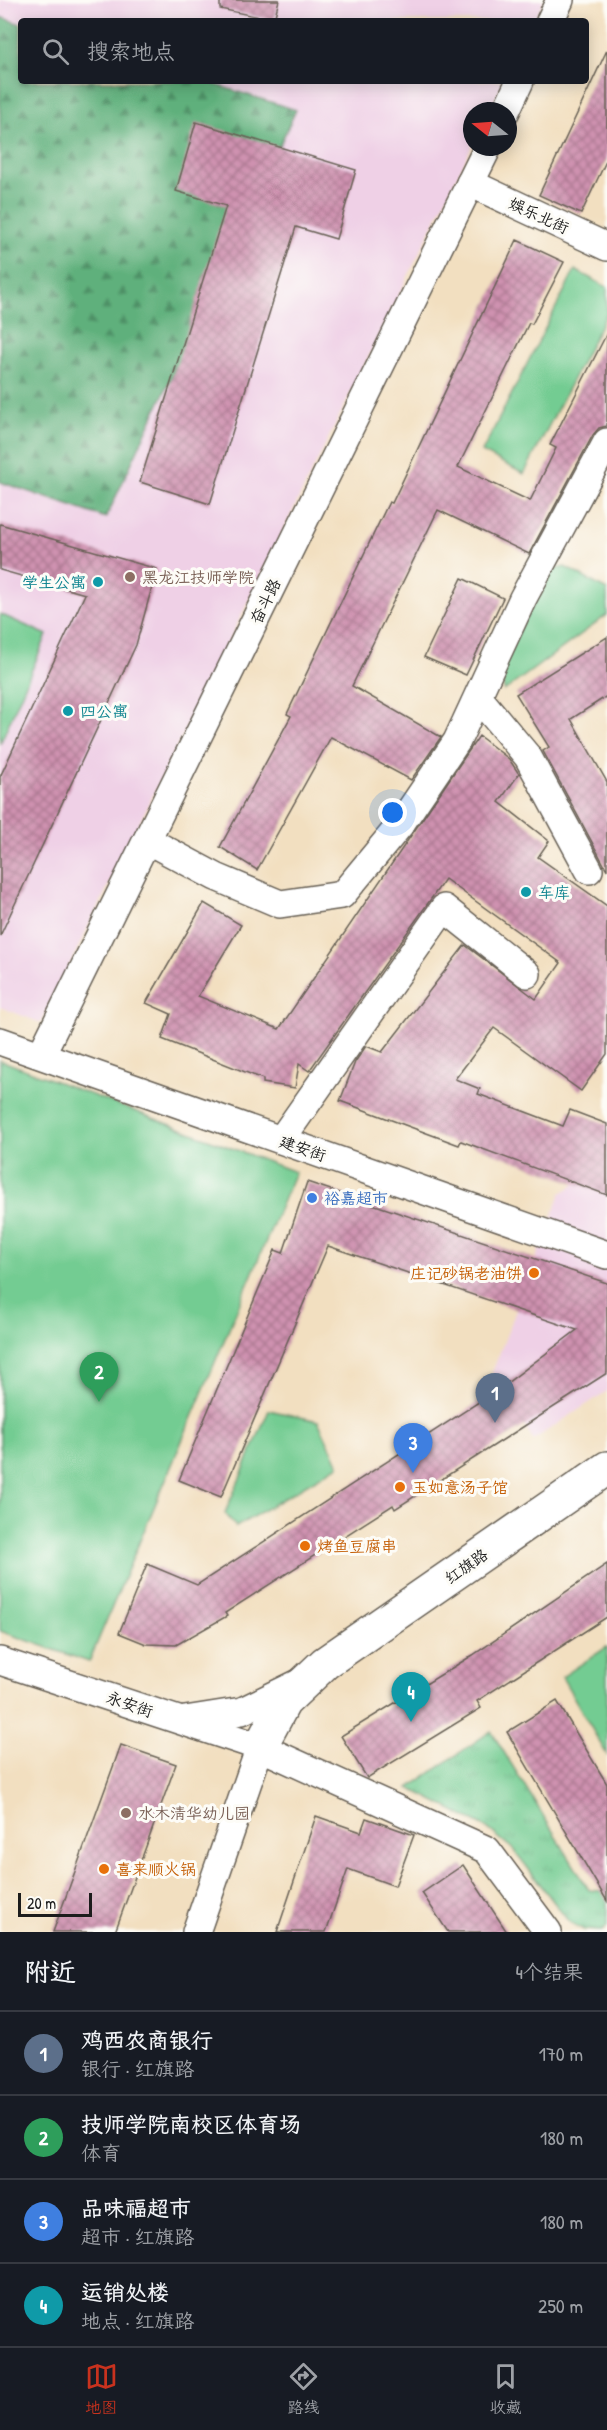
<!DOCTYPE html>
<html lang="zh">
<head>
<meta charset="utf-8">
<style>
	:root { --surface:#171b24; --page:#20242c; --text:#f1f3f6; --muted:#9ea1a6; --line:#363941; --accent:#c8321e }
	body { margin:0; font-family:"Patrick Hand","LXGW WenKai TC",sans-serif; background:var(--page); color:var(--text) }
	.compass { position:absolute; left:463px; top:102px; width:54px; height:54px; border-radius:50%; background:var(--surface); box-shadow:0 3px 15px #0003; rotate:287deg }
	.scale { position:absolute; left:18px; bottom:15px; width:74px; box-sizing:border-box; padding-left:6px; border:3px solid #1c1c1c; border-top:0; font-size:16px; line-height:21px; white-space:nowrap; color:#1c1c1c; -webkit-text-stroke:4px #fdfcf7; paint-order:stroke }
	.you { position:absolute; left:393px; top:813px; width:21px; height:21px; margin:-15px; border:4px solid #fff; border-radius:50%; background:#1a73e8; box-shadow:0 0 0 9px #1a73e833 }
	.badge { display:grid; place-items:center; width:39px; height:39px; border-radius:50%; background:var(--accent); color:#fff; font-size:20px; font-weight:700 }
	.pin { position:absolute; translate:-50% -50px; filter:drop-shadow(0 2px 3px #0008) }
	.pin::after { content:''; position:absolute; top:32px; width:21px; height:18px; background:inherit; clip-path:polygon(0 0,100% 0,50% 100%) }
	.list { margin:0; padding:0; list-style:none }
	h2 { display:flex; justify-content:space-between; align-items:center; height:78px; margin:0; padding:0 24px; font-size:26px }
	h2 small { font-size:20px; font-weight:400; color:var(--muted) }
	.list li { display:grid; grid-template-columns:39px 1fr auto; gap:18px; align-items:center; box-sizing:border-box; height:84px; padding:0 24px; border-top:2px solid var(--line) }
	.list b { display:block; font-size:22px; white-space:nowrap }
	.list p { margin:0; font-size:20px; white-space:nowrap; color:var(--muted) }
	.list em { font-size:20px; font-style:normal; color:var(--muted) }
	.icon { flex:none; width:33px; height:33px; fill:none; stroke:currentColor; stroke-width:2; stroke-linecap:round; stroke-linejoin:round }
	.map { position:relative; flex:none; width:607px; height:1932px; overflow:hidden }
	.search { position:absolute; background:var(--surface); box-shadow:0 3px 15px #0003; left:18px; right:18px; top:18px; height:66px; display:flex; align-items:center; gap:15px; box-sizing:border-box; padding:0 21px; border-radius:6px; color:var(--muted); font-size:22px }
	.sheet { height:414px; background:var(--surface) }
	nav { display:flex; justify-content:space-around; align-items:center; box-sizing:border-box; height:84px; border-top:2px solid var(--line); background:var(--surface); font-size:16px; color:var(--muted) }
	nav a { display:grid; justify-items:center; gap:3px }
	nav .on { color:var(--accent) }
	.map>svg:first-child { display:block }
	.built { fill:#efd0e6 }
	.grass { fill:url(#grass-tufts); stroke:#487457; stroke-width:1.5 }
	.forest { fill:url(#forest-firs); stroke:#3d664c; stroke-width:1.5 }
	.green { fill:#73cc92; stroke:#487457; stroke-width:1.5 }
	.building { fill:url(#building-cross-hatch) }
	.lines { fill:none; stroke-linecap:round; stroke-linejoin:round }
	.minor-casing { stroke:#676055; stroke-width:30 }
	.tertiary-casing { stroke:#676055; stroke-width:36 }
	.minor { stroke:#fff; stroke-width:27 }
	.tertiary { stroke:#fff; stroke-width:33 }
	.education-dot { fill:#8d6e63; stroke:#fdfcf7; stroke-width:2 }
	.culture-dot { fill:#0f9aa8; stroke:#fdfcf7; stroke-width:2 }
	.shop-dot { fill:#3f7fe0; stroke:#fdfcf7; stroke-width:2 }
	.food-dot { fill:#e8710a; stroke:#fdfcf7; stroke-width:2 }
	.labels { text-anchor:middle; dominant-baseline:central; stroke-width:6; stroke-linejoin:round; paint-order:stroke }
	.street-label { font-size:16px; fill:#1c1c1c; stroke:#fdfcf7 }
	.education-label { font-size:16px; fill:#785e54; stroke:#fdfcf7; text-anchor:start }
	.culture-label { font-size:16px; fill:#0d838f; stroke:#fdfcf7; text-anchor:start }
	.shop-label { font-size:16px; fill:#366cbe; stroke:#fdfcf7; text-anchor:start }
	.food-label { font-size:16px; fill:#c56008; stroke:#fdfcf7; text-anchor:start }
</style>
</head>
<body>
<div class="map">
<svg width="607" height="1932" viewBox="0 0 607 1932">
	<defs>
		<pattern id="grass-tufts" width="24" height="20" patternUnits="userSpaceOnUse" patternTransform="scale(1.5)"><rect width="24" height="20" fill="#73cc92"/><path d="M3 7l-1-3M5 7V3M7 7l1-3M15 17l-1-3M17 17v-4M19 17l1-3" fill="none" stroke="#63af7d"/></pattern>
		<pattern id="forest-firs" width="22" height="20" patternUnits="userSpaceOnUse" patternTransform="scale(1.5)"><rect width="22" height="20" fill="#5eb07c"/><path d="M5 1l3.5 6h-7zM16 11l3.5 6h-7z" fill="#4d8e65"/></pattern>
		<pattern id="building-cross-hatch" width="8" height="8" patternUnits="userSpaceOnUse" patternTransform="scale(1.5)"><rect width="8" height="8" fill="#cf92b0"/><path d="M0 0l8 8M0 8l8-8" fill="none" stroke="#a7768e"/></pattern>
	</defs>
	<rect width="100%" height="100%" fill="#fdfcf7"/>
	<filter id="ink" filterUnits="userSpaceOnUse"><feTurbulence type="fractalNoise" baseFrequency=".0167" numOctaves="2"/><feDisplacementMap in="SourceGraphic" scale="12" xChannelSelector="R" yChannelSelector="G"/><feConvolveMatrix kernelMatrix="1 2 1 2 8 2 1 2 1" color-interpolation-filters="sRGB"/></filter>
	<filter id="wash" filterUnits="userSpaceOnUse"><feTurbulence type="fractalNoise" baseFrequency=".008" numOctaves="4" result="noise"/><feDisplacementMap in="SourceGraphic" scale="24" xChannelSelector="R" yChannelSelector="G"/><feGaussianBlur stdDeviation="1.35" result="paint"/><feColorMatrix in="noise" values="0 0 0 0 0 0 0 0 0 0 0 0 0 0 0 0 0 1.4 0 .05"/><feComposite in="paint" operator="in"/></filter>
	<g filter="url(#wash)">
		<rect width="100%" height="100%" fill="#f2dfc0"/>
		<g class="built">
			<path d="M0,0H544L534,21H21V81H504L489,111H472V146L41,1023L0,1007Z"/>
			<path d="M607,1164V1391L533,1440L492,1373L561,1193Z"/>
		</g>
		<path class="grass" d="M491,1731L589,1890L600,1891L607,1887V1927L602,1931L584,1930L569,1922L514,1850L487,1828L409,1788Z"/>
		<path class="forest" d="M0,17L21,24V81H204L296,110L106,518L0,482Z"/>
		<g class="green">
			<path d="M575,270L607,287V313L524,474L482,452Z"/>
			<path d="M565,567L607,590V615L504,691L500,664L552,570Z"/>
			<path d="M0,614L47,635L0,744Z"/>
			<path d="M0,1060L295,1172L89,1662L0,1631Z"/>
			<path d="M269,1410L318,1421L339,1465L236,1527L225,1513Z"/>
			<path d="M607,1647V1755L562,1677Z"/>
		</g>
		<g id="blocks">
			<g class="building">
				<path d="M220,0H279L274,20L220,9Z"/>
				<path d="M607,50V159L581,214L539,195Z"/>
				<path d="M196,122L356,170L336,239L296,227L210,504L140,482L226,206L176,191Z"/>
				<path d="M517,240L564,262L532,324L529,323L458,467L530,501L556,448L550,445L607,333V426L599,428L593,435L529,554L438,510L352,686L441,737L411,780L331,737L257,870L220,847L291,716L287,714L389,502L392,503Z"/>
				<path d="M0,524L157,569L136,645L0,936V777L85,594L0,570Z"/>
				<path d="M462,578L503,598L466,675L424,657Z"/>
				<path d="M607,637V696L571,719L607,782V870L543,751L549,747L516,694Z"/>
				<path d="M479,736L509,759L519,774L499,802L549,841L538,857L607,906V1054L581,1091L494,1028L455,1079L480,1089L478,1094L563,1126L570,1110L607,1124V1195L461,1141L459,1145L340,1101L355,1062L366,1046L382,1052L465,945L536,999L561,963L445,879L309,1071L299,1064L295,1088L263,1083V1079L162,1039L171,1014L146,1003L204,903L241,925L198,996L279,1029Z"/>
				<path d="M307,1182L607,1283V1373L395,1509L393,1505L225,1613L227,1616L176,1645L146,1644L119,1633L147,1564L197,1585L499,1389L577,1330L328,1246L221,1497L179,1480L275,1250L283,1253Z"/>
				<path d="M607,1564V1617L477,1701L481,1708L367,1778L341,1736L473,1655Z"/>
				<path d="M557,1701L607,1784V1901L507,1732Z"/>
				<path d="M121,1745L176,1764L115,1932H53Z"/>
				<path d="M316,1816L361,1832L366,1818L414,1835L395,1886L348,1869L326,1932H277Z"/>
				<path d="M463,1865L507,1932H448L422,1893Z"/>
			</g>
		</g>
	</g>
	<g filter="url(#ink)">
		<use href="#blocks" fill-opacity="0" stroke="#676055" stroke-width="1.5"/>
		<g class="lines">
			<g class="minor-casing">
				<g id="minor">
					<path d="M550,21L560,0"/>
					<path d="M506,111L520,81"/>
					<path d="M470,183L607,247"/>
					<path d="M478,697L528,757L589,870"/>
					<path d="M147,840L216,877L280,904L342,895L400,825L457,741L523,598L607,442"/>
					<path d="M0,1041L607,1255"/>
					<path d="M41,1055L488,147"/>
					<path d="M281,1140L444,908L527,974"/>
					<path d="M0,1661L260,1747L487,1850L548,1932"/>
					<path d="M185,1720L242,1711L299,1683"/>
					<path d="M196,1932L260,1747"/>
				</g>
			</g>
			<g class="tertiary-casing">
				<path id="tertiary" d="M260,1747L284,1702L325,1663L607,1468"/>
			</g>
			<use href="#minor" class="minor"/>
			<use href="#tertiary" class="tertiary"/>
		</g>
	</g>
	<g class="education-dot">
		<circle cx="130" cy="577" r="6"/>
		<circle cx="126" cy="1813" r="6"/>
	</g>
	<g class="culture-dot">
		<circle cx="98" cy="582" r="6"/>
		<circle cx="68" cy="711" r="6"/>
		<circle cx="526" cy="892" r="6"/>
	</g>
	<circle class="shop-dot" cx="312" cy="1198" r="6"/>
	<g class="food-dot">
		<circle cx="534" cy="1273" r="6"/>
		<circle cx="400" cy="1487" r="6"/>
		<circle cx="305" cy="1546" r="6"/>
		<circle cx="104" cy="1869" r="6"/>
	</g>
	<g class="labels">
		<g class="street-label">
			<text transform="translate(539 215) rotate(25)">娱乐北街</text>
			<text transform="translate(265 601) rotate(-64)">奋斗路</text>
			<text transform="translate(303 1148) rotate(19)">建安街</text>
			<text transform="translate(466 1566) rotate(-35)">红旗路</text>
			<text transform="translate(130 1704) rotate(19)">永安街</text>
		</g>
		<g class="education-label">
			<text x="142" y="577">黑龙江技师学院</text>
			<text x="138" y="1813">水木清华幼儿园</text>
		</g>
		<g class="culture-label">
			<text x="86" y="582" text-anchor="end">学生公寓</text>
			<text x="80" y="711">四公寓</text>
			<text x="538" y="892">车库</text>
		</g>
		<g class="shop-label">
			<text x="324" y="1198">裕嘉超市</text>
		</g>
		<g class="food-label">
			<text x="522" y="1273" text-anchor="end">庄记砂锅老油饼</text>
			<text x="412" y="1487">玉如意汤子馆</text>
			<text x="317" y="1546">烤鱼豆腐串</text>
			<text x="116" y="1869">喜来顺火锅</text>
		</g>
	</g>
</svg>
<svg class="compass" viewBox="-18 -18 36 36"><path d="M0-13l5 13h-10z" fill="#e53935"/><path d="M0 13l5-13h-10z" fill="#9ea1a6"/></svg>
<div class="scale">20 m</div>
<div class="you"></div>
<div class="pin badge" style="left:495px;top:1423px;background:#5c6f8a">1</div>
<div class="pin badge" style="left:99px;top:1402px;background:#2e9e5b">2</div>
<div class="pin badge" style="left:413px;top:1473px;background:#3f7fe0">3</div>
<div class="pin badge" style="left:411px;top:1722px;background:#0f9aa8">4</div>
<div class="search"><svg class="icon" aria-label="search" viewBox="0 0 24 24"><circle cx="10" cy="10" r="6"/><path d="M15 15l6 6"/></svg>搜索地点</div>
</div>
<section class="sheet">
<h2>附近<small>4个结果</small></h2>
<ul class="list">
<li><span class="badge" style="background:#5c6f8a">1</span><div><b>鸡西农商银行</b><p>银行 · 红旗路</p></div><em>170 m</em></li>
<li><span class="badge" style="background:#2e9e5b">2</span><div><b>技师学院南校区体育场</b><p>体育</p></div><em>180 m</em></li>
<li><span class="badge" style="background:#3f7fe0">3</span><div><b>品味福超市</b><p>超市 · 红旗路</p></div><em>180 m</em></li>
<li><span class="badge" style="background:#0f9aa8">4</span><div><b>运销处楼</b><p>地点 · 红旗路</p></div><em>250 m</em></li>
</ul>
</section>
<nav>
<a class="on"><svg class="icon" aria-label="map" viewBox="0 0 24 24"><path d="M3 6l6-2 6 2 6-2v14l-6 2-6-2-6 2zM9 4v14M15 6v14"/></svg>地图</a>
<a><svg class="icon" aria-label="directions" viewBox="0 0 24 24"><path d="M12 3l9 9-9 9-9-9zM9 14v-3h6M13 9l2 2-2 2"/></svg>路线</a>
<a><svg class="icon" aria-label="saved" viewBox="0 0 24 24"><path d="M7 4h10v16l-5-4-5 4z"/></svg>收藏</a>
</nav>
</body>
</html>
